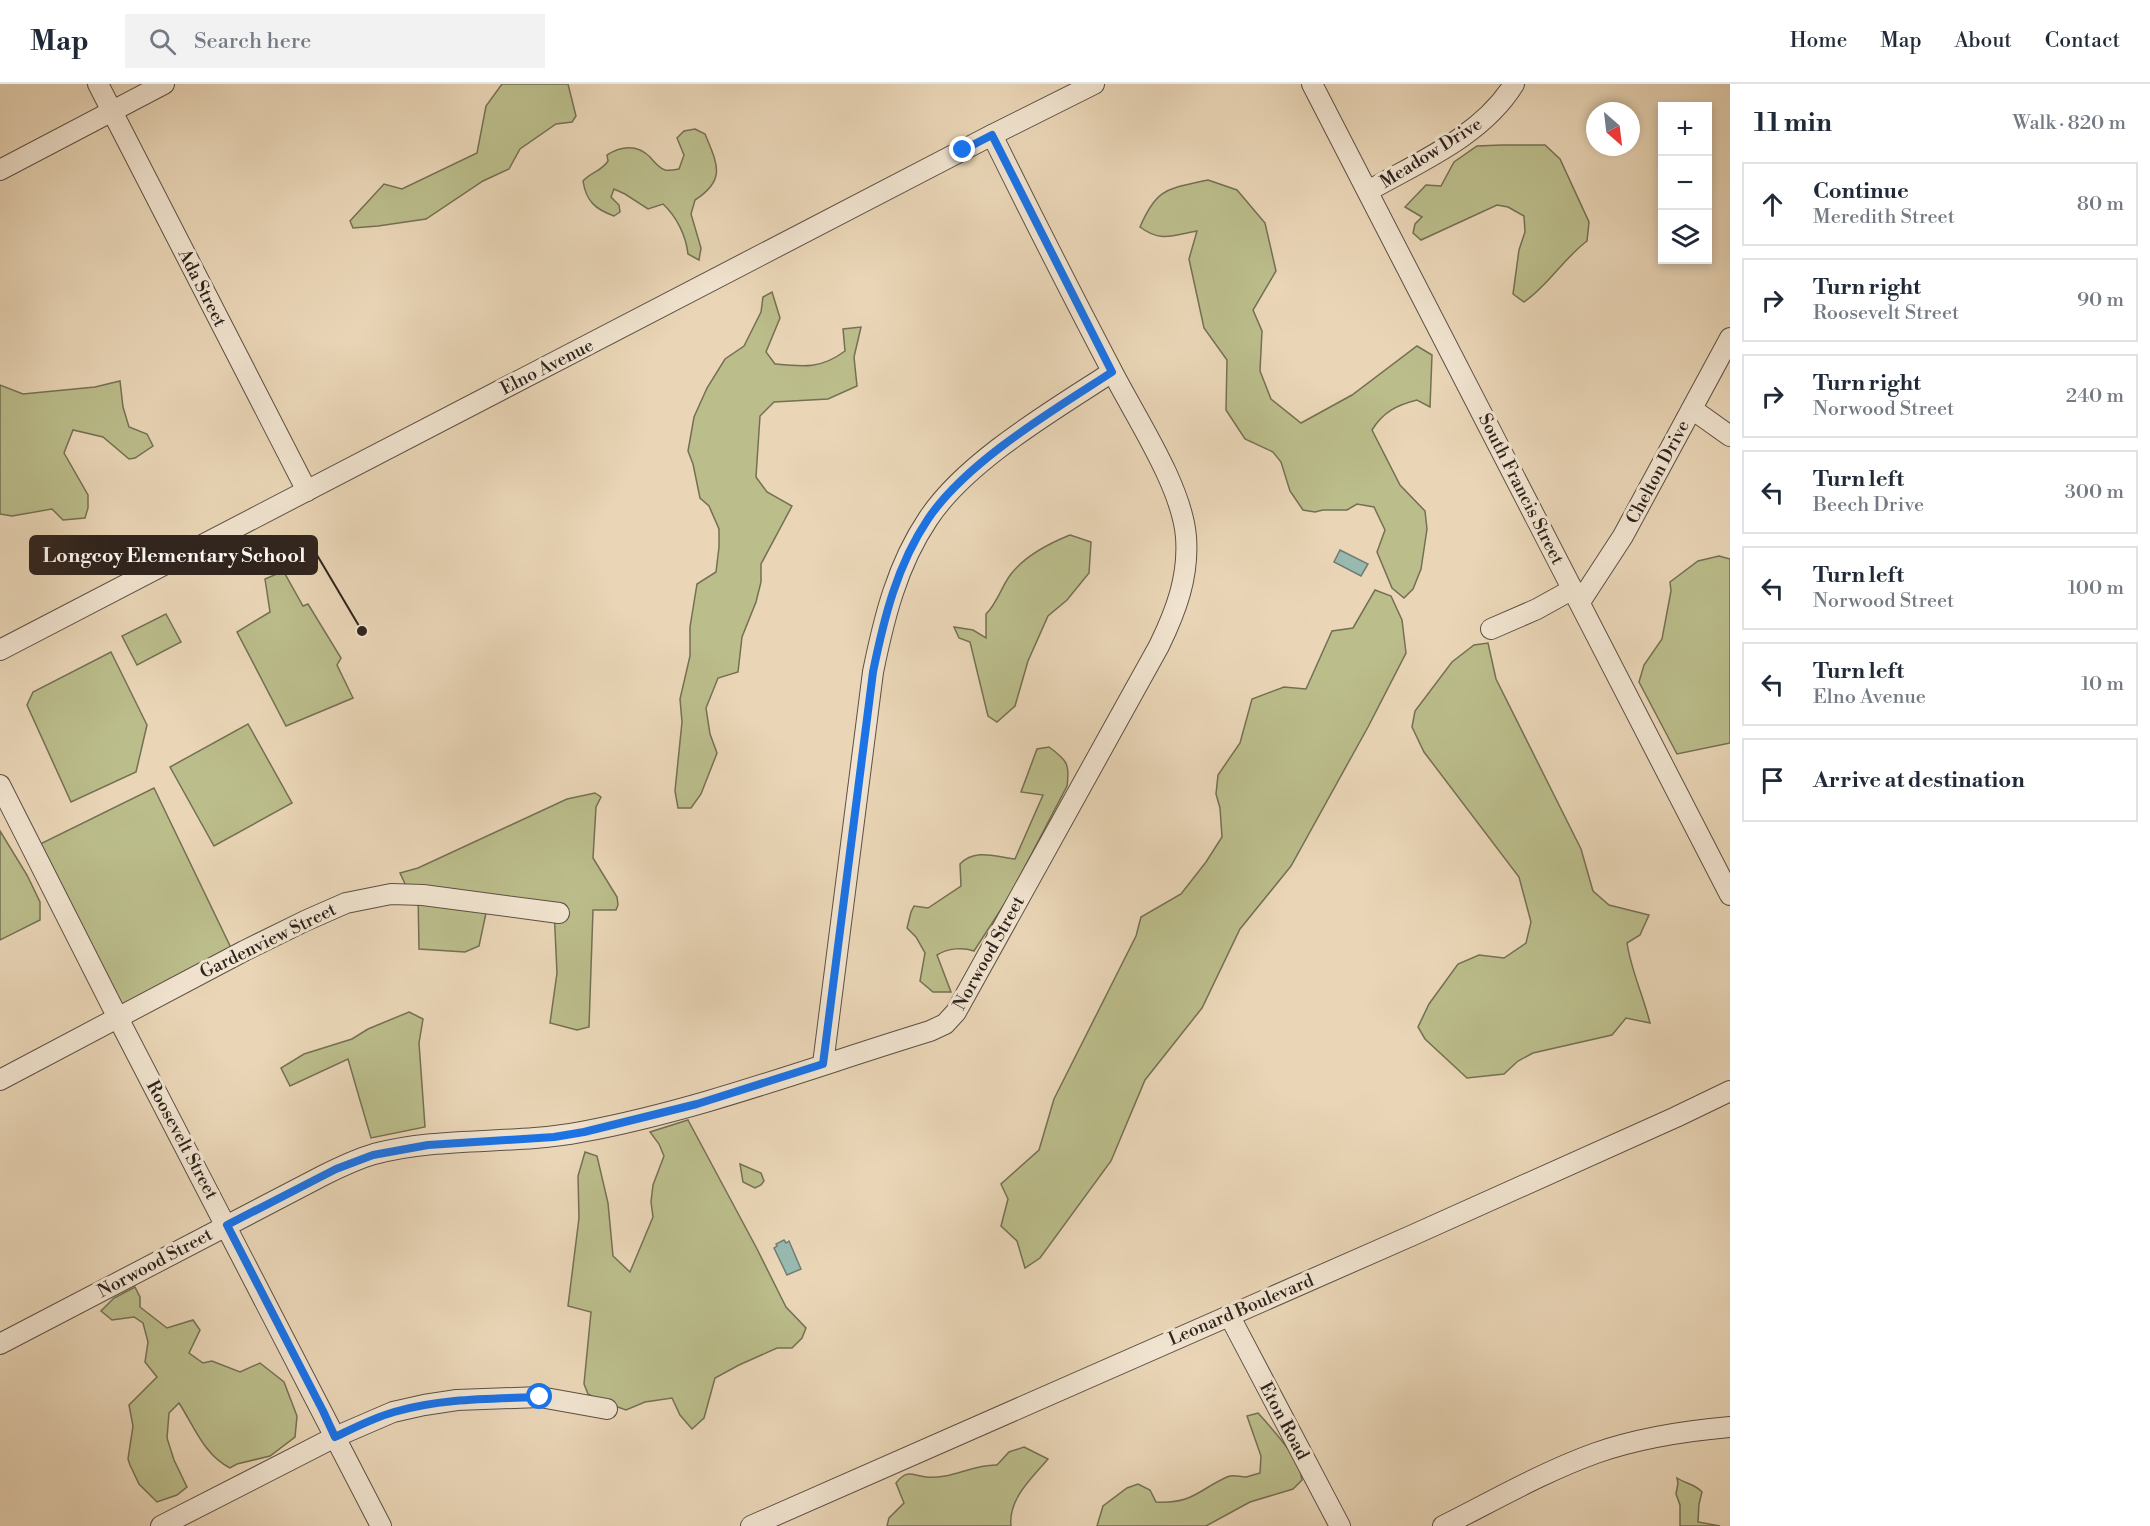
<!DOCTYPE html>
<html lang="en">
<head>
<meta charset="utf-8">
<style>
	:root { --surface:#fff; --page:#f2f2f3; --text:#1f2937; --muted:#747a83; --line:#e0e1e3 }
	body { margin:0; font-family:"Libre Bodoni",serif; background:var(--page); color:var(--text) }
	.controls { position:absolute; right:18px; top:18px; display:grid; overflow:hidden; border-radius:0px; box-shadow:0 3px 9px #0003 }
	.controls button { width:54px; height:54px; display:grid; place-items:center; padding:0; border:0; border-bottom:2px solid var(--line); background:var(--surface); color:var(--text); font:30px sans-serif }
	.compass { position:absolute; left:1586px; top:18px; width:54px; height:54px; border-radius:50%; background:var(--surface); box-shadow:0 3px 9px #0003; rotate:152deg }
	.stop { position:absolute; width:18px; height:18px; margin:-14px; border:4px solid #1a73e8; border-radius:50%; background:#fff }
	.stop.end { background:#1a73e8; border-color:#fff; box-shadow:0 2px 6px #0008 }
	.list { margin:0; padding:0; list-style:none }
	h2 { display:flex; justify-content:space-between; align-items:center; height:78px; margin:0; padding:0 24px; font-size:26px }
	h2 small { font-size:20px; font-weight:400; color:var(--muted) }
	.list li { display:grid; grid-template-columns:39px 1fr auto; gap:18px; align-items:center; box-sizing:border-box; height:84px; margin:0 12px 12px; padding:0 12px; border:2px solid var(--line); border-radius:0px }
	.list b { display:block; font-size:22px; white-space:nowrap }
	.list p { margin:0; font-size:20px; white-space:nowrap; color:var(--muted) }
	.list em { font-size:20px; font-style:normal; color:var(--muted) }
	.icon { flex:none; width:33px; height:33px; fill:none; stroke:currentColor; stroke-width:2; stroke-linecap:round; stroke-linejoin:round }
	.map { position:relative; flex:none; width:1730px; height:1442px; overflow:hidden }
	header { display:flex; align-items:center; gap:36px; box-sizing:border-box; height:84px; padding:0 30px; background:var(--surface); border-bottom:2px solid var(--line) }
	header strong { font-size:28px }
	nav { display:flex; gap:33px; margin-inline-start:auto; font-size:21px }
	.search { width:420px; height:54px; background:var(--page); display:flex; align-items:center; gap:15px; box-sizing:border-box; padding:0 21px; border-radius:0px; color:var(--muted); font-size:22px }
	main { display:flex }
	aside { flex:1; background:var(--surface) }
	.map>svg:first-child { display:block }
	.green { fill:#bbbd8b; stroke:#747054; stroke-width:1.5 }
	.water { fill:#98b9af; stroke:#6e7d75; stroke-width:1.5 }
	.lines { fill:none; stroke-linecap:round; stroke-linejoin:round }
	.minor-casing { stroke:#5d5044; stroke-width:22 }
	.minor { stroke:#f1e4d0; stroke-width:20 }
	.route { stroke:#1a73e8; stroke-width:8 }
	.labels { text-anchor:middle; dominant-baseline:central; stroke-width:6; stroke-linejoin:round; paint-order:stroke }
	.street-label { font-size:18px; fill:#2e231d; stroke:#f1e4d0 }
	.leader { fill:none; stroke:#2e231d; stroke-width:2 }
	.callout-dot { fill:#2e231d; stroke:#f1e4d0; stroke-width:2 }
	.callout { fill:#2e231d; stroke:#2e231d; stroke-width:2 }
	.callout-label { font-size:20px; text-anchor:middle; font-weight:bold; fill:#fff }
</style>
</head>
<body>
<header>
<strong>Map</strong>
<div class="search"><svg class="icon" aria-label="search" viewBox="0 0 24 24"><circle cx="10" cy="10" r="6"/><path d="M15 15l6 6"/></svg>Search here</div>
<nav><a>Home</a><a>Map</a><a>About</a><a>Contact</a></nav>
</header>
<main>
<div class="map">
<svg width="1730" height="1442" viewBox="0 0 1730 1442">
	<rect width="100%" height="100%" fill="#ead6b7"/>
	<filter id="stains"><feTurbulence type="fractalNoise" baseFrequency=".00333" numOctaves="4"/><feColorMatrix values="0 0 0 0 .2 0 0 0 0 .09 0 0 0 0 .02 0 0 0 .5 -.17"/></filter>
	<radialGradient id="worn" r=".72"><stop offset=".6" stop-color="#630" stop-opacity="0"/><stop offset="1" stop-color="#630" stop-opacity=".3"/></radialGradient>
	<g class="green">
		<path d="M502,0H568L576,32L572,38L556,40L520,65L509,85L483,97L426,135L378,142L353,144L350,137L384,100L402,105L477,69L486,22Z"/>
		<path d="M695,45L705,50C718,81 726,96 695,116L691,130L701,164L699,176L688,170C686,152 677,133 663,120L648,125L625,110L614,105L611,113L619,121L620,128L614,132C595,125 586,117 583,97C591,88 602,87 608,77L607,71C621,62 637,60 650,73C654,78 659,84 665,86C669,87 674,86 679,85L684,71L677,54L684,47Z"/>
		<path d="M1502,61H1545L1560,75L1589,138L1587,157C1563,175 1548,202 1524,218L1513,210L1519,166L1525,148L1524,132L1508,123L1497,121L1421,156L1413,149L1415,140L1422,133L1405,123L1426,101L1441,102L1454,78L1477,62Z"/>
		<path d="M1208,96L1237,106L1265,139L1276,187L1253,226L1262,247L1260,287L1271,315L1301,339L1352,311L1417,262L1432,271L1430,323L1417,316C1397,321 1383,328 1372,346L1400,401L1425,427L1427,445L1421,485L1413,505L1404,514L1392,504L1377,468L1385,446L1374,423L1357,420L1347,426H1323L1315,428L1303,426L1290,407L1281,378L1273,368L1245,355L1226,326L1227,276L1204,244L1189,175L1197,147C1174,151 1161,159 1140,143C1157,103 1168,105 1208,96Z"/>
		<path d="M772,208L780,234L766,268L775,280C804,283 821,285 845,267L843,245L861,243L854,273L857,302L828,315L774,318L760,332L756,393L767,408L792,422L761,480V498L756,518L742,553L738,588L718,594L706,624L710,650L717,669L701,710L691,724H678L675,707L682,638L680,615L690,572V543L697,500L716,488L719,463V445L709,422L700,414L693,380L688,367L694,333L707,304L725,275L744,262L761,228L763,213Z"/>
		<path d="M120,297L123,323L129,343L147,350L153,362L135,374L129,375L103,353L73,346L64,369L88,411V424L85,434L63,436L52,425L12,432L0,430V301L23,310L95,303Z"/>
		<path d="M1070,451L1091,458L1089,489L1067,516L1048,532L1028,577L1015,622L997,638L988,632L970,558L959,554L954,543L973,546L986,554V530C998,518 1001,503 1011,490C1025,472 1050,459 1070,451Z"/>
		<path d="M1719,472L1730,475V659L1677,670L1639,598L1644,581L1662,555L1671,507L1670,498L1698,477Z"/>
		<path d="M279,489L285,490L303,522L308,520L341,574L337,581L353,614L286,642L237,548L270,528L265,495Z"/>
		<path d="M1375,506L1391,512L1402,536L1406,569L1368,643L1291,782L1240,845L1202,924L1145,996L1111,1077L1040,1174L1025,1184L1017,1157L1001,1142L1008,1115L1001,1100L1039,1066L1054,1015L1136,852L1141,833L1181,810L1206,778L1222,753L1220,724L1216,710L1218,691L1240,659L1252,615L1284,603L1306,605L1332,547L1353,544Z"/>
		<path d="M166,530L181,558L137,581L122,552Z"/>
		<path d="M1488,559L1496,595L1581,765L1593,807L1609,821L1649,831L1640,851L1627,859C1631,886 1643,911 1650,939L1626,934L1612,951L1533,969L1518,977L1504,990L1467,994L1425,955L1418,943L1429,920L1458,880L1479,871L1504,874L1526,859L1531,838L1519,793L1424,668L1412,643L1415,627L1452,578L1474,561Z"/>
		<path d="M111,568L147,641L136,688L71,718L27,621L33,608Z"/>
		<path d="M248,640L292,719L214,762L170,683Z"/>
		<path d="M1049,663C1067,676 1070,680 1067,702L1009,813L974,867C963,863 948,864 937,871L951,908H933L920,897L925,869L916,853L907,844L911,828L914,822L928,824L961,802L960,780C975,764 996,773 1015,775L1043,711L1021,708L1037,665Z"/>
		<path d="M154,704L232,866L115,928L32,764Z"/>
		<path d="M595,709L601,713L596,723L593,774L617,813L618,821L616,826H593L589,943L577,946L550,939L557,889L554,825L486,829L479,862L465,868L419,865L418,806L407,804L400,789L418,784L567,715Z"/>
		<path d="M0,747L27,791L40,818V836L0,856Z"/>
		<path d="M409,928L423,935L419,959L425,1043L371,1054L348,975L290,1002L281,984L304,970L352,955L368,945Z"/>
		<path d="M688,1036L756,1163L786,1223L806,1244L802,1254L792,1264H777L739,1281L715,1294L704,1334L692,1345L680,1331L672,1314L645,1318L626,1326L601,1317L588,1310L584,1300L591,1228L568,1222L579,1134L578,1092L585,1068L597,1072L608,1119L613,1172L630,1188L653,1133L651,1118L653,1101L664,1072L659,1060L650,1048Z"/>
		<path d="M740,1080L761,1089L764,1097L761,1101L755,1104L743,1098Z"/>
		<path d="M135,1203L140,1213V1223L167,1244L193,1236L200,1246L189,1269L203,1279L212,1277L240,1288L260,1279L284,1298L297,1332L295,1353L270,1372L237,1380L230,1384C204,1371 194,1342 179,1319L169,1329L167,1354L174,1376L187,1403L177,1411L157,1418L139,1400L130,1381L128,1375L133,1342L129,1321L157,1293L145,1278L148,1258L143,1239L134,1233L112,1236L101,1227L114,1214Z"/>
		<path d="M1258,1329C1273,1346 1300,1374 1302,1396L1293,1405L1250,1418L1206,1442H1097L1103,1422L1127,1404L1138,1400L1150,1406L1156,1418C1193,1420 1198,1406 1227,1393C1234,1390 1239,1393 1246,1393C1250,1392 1256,1390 1260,1389L1261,1372L1247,1332Z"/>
		<path d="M1024,1363L1048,1375C1032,1394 1008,1415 1011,1442H887L889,1434L904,1419L896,1399C907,1385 911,1391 926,1393C950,1396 973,1380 997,1381L1009,1368Z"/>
		<path d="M1677,1394C1686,1400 1695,1400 1702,1408L1699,1420L1698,1438L1720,1442H1680V1421L1676,1410L1678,1399Z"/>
	</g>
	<g class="water">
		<path d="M1340,466L1368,480L1361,492L1334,478Z"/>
		<path d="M784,1156L786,1159L789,1157L801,1185L787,1191L774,1164L777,1162L776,1160Z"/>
	</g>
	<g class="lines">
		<g class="minor-casing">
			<g id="minor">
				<path d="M98,0L307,407"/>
				<path d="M1312,0L1730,811"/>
				<path d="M0,86L164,0"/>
				<path d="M1368,107C1419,78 1482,52 1514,0"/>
				<path d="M1692,325L1730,352"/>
				<path d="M1580,518L1623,452L1730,254"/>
				<path d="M1491,545L1537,525L1573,505"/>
				<path d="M0,566L992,51L1094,0"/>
				<path d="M0,701L118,934L381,1442"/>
				<path d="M823,980L873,588C884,534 897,481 928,435C966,377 1054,326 1112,288"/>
				<path d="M0,996L244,867L305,837L346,819L391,810L423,811L559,829"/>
				<path d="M1229,1231L1340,1442"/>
				<path d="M0,1260L324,1091C340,1083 357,1075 374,1070C442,1052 513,1061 581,1048C700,1026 815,982 930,947L945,940L956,928L1159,562C1176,527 1189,493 1186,453C1182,402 1136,334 1112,287C1071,209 1031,130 992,51"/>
				<path d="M161,1442L335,1353L393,1328L424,1321L457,1316L540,1313L607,1325"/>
				<path d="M751,1442L1413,1151L1676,1033L1730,1007"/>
				<path d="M1443,1442C1493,1417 1543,1388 1596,1369C1639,1354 1684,1347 1730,1343"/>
			</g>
		</g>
		<use href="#minor" class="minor"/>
	</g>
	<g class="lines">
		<path class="route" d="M540,1313C491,1315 442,1314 394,1328C373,1334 354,1344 335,1353L323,1327L227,1141L336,1085L373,1071L428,1061L554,1053L584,1048L697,1020L823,980L873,588C884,534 897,481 928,435C967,377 1054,326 1112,288L992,51L963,66"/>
	</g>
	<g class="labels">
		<g class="street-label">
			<text transform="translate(1431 69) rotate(-32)">Meadow Drive</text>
			<text transform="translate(202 204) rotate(63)">Ada Street</text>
			<text transform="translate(547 283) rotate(-27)">Elno Avenue</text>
			<text transform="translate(1658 388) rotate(-62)">Chelton Drive</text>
			<text transform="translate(1521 405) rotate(63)">South Francis Street</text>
			<text transform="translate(268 857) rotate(-26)">Gardenview Street</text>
			<text transform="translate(989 869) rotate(-61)">Norwood Street</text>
			<text transform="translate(182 1056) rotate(62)">Roosevelt Street</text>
			<text transform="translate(155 1179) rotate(-28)">Norwood Street</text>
			<text transform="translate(1241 1226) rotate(-23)">Leonard Boulevard</text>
			<text transform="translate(1284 1337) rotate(62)">Eton Road</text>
		</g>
	</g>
	<path class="leader" d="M362 547L317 471"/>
	<circle class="callout-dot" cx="362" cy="547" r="6"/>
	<rect class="callout" x="30" y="452" width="287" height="38" rx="6"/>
	<g class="callout-label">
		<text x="174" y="478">Longcoy Elementary School</text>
	</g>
	<rect width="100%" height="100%" filter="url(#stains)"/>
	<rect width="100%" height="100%" fill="url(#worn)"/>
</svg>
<div class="controls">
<button>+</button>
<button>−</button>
<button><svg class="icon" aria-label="layers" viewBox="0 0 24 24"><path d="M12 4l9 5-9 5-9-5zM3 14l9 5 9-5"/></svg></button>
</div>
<svg class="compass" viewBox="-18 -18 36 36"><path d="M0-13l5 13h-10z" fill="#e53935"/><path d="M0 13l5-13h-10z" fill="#747a83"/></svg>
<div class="stop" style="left:540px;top:1313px"></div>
<div class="stop end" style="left:963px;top:66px"></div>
</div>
<aside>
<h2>11 min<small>Walk · 820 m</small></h2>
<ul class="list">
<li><svg class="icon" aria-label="ahead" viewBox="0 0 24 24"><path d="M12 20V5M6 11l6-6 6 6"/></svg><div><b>Continue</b><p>Meredith Street</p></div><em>80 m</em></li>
<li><svg class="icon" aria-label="right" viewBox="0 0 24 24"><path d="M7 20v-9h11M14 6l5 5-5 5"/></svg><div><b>Turn right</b><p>Roosevelt Street</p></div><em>90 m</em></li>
<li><svg class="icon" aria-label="right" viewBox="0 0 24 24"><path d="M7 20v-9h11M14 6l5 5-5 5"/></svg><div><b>Turn right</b><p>Norwood Street</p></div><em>240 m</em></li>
<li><svg class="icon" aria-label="left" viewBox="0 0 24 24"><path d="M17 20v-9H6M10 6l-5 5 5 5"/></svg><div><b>Turn left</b><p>Beech Drive</p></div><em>300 m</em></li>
<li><svg class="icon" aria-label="left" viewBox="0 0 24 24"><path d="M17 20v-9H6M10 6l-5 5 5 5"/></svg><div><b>Turn left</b><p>Norwood Street</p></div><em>100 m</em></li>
<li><svg class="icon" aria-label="left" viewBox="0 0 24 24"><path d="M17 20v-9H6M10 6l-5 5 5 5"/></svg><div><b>Turn left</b><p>Elno Avenue</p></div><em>10 m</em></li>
<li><svg class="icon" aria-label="arrive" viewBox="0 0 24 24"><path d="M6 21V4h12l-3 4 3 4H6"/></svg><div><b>Arrive at destination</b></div></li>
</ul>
</aside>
</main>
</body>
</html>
